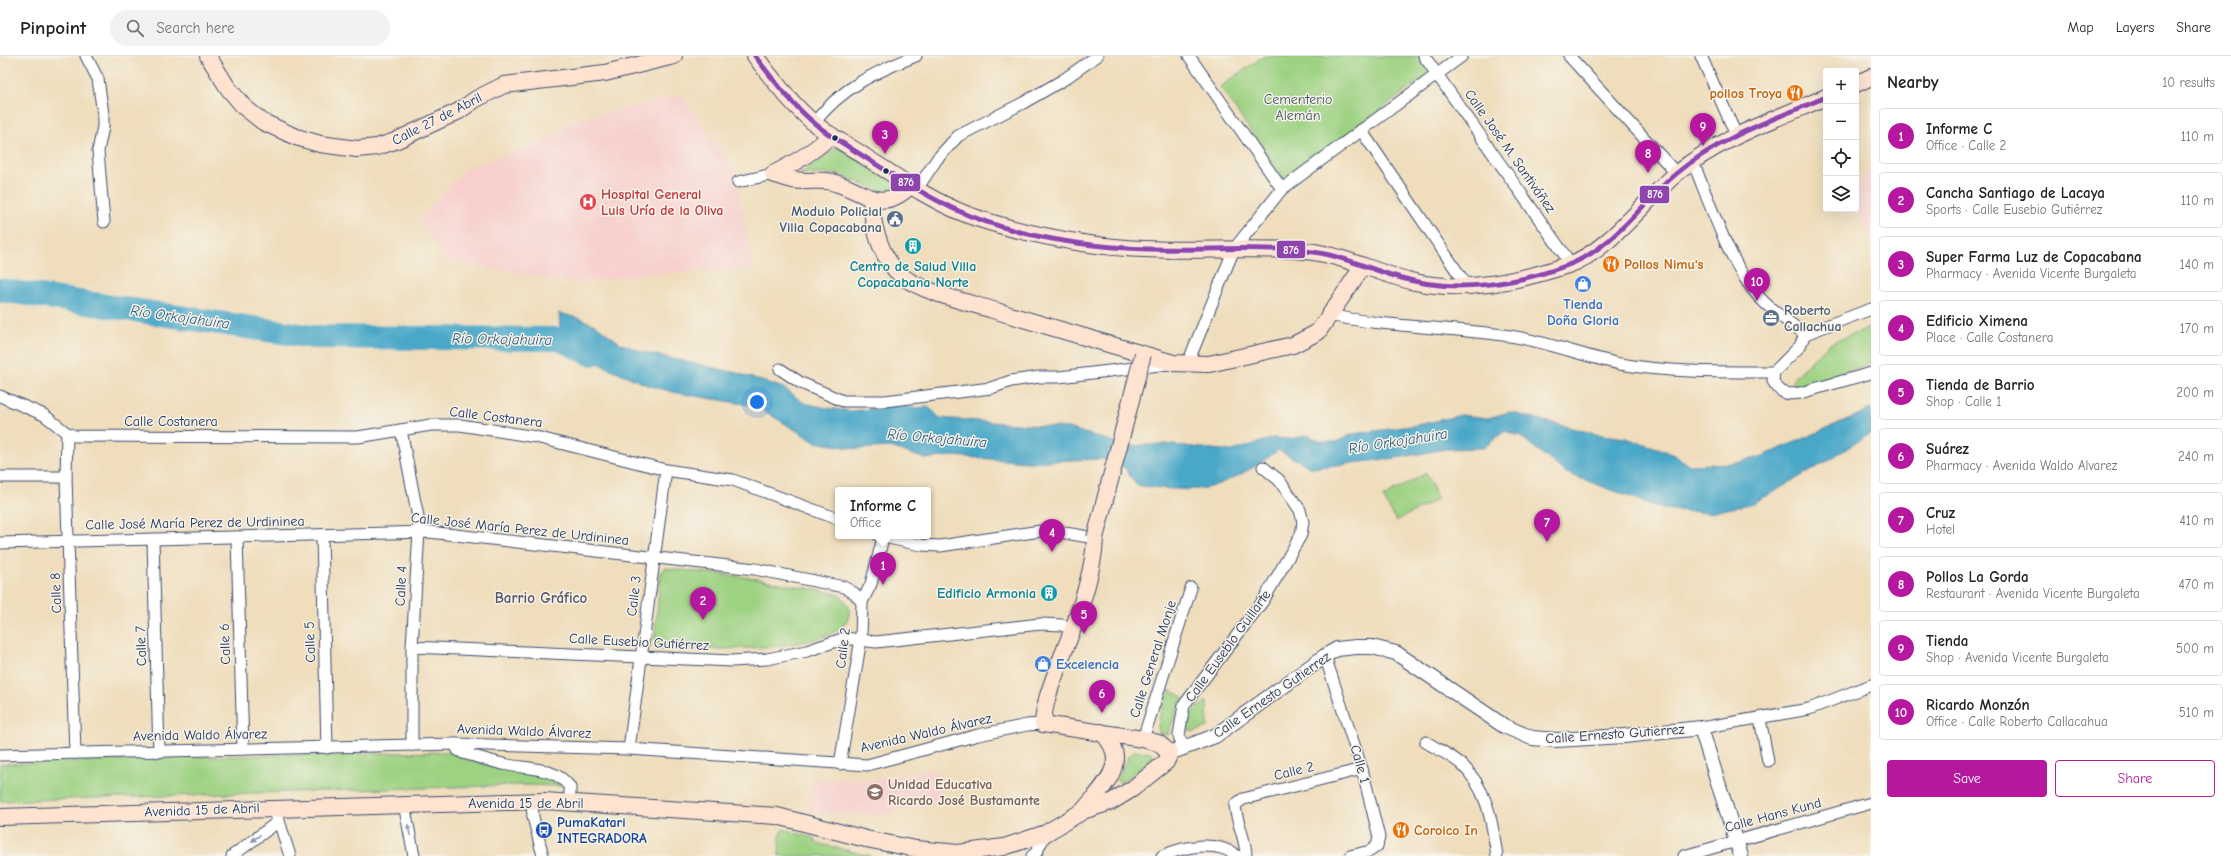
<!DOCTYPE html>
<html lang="en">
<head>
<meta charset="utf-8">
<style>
	:root { --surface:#fff; --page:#f2f2f2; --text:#202124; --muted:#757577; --line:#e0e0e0; --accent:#b5179e }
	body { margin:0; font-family:"Comic Neue",sans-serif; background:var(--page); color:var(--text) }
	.controls { position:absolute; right:12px; top:12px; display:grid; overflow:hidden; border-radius:4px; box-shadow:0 4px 16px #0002 }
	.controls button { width:36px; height:36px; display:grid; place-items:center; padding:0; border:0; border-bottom:1px solid var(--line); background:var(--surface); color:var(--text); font:20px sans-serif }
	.you { position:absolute; left:757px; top:346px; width:14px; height:14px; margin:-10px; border:3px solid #fff; border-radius:50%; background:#1a73e8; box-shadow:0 0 0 6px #1a73e833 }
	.badge { display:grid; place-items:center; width:26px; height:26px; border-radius:50%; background:var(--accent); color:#fff; font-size:13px; font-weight:700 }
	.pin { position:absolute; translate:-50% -33px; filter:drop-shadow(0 1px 2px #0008) }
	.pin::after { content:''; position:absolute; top:21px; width:14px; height:12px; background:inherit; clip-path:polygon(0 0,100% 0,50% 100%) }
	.popup { position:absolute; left:835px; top:431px; width:96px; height:52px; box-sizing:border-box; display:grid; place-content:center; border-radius:4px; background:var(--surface); filter:drop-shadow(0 1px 3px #0005); font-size:13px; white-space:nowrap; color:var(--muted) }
	.popup b { font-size:15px; color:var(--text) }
	.popup::after { content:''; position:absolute; left:50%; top:100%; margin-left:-8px; border:8px solid transparent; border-top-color:var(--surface) }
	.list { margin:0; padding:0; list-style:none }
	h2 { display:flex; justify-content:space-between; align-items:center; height:52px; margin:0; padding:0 16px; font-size:17px }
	h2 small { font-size:13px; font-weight:400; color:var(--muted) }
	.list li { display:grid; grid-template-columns:26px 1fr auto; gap:12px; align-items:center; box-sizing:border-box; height:56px; margin:0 8px 8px; padding:0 8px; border:1px solid var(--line); border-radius:4px }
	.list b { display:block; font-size:15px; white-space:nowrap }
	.list p { margin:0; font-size:13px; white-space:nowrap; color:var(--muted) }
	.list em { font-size:13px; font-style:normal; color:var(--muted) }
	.actions { display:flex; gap:8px; padding:12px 16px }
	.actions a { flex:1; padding:9px 0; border:1px solid var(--accent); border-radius:4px; text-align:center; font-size:14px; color:var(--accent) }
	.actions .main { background:var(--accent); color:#fff }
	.icon { flex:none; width:22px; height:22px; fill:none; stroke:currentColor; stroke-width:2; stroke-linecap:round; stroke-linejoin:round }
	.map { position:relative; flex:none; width:1871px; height:800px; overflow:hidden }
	header { display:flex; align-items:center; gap:24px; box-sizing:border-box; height:56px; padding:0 20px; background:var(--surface); border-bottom:1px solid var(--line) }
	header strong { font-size:19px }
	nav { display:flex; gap:22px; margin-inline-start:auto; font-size:14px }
	.search { width:280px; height:36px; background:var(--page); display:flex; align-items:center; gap:10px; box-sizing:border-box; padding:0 14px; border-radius:22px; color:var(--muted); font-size:15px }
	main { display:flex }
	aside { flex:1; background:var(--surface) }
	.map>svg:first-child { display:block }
	.built { fill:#f7d0cd }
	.green { fill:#9ed283; stroke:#5c8070 }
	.water { fill:#49a7c8; stroke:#326b93 }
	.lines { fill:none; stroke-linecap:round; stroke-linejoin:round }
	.river { stroke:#49a7c8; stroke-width:24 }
	.minor-casing { stroke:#3b496c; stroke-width:13 }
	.tertiary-casing { stroke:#3b496c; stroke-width:16 }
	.secondary-casing { stroke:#3b496c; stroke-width:18 }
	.minor { stroke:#fff; stroke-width:11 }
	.tertiary { stroke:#fff; stroke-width:14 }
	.secondary { stroke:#fee3d1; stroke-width:16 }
	.secondary-bridge-casing { stroke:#3b496c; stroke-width:18; stroke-linecap:butt }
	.secondary-bridge { stroke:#fee3d1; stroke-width:16 }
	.bus-1-casing { stroke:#f7f3e8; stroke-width:8 }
	.bus-1 { stroke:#8e44ad; stroke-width:5 }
	.oneway { fill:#8d97ae }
	.bus-dot { fill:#1b2f5e; stroke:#f7f3e8; stroke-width:1.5 }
	.labels { text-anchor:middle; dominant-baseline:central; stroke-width:3; stroke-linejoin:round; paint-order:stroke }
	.food-label { font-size:14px; font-weight:bold; fill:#c56008; stroke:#f7f3e8; text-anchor:start }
	.park-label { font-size:14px; fill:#3c5867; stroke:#f7f3e8 }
	.street-label { font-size:14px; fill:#1b2f5e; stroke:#f7f3e8 }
	.health-label { font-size:14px; font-weight:bold; fill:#be3a42; stroke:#f7f3e8; text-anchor:start }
	.service-label { font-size:14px; font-weight:bold; fill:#4e5e75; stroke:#f7f3e8; text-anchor:end }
	.culture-label { font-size:14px; font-weight:bold; fill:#0d838f; stroke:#f7f3e8 }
	.shop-label { font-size:14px; font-weight:bold; fill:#366cbe; stroke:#f7f3e8 }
	.education-label { font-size:14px; font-weight:bold; fill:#785e54; stroke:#f7f3e8; text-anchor:start }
	.transit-label { font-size:14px; font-weight:bold; fill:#164399; stroke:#f7f3e8; text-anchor:start }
	.water-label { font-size:15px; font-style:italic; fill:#2b5983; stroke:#f7f3e8 }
	.neighbourhood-label { font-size:15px; font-weight:bold; fill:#5b576a; stroke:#f7f3e8 }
	.line-badge { stroke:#f7f3e8; stroke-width:1.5 }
	.badge-label { font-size:11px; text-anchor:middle; font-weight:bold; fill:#fff }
</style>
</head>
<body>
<header>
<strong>Pinpoint</strong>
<div class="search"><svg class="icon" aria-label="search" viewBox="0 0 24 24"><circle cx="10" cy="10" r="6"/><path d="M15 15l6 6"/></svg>Search here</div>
<nav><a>Map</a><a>Layers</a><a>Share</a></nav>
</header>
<main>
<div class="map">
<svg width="1871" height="800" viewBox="0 0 1871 800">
	<rect width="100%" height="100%" fill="#f7f3e8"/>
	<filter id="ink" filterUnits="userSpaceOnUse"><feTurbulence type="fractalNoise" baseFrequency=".025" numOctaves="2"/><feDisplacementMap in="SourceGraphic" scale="8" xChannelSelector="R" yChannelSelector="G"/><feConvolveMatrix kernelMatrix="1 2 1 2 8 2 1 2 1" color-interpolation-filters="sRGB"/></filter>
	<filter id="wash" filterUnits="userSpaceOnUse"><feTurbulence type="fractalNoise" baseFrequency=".012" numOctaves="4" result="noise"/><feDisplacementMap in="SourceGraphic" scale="16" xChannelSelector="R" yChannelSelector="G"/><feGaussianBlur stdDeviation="0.9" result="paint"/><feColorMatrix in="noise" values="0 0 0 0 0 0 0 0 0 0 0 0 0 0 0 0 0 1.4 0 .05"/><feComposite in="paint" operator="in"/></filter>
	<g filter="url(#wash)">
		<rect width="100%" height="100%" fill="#efddbb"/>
		<g class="built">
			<path d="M682,39L736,117L753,213L651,218L577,227L448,205L417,165L467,111L501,101L546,85L578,63Z"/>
			<path d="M1871,116V179L1868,180L1856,153V123Z"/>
			<path d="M934,712L941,747L880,759L810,757L811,722L875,724Z"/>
		</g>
		<g class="green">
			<path d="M1264,0H1422L1433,15L1285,124L1220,31Z"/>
			<path d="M838,91L895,127L897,131L886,138L839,118H800Z"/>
			<path d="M1871,271V306L1850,315L1795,330L1793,327L1795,320L1829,288Z"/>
			<path d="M1426,417L1438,443L1396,465L1383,441Z"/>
			<path d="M665,512L752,522L838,538C845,544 852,551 848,562C835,599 694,593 660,592L654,585L661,516Z"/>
			<path d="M1170,634L1183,641L1167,679L1159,677C1155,663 1165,647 1170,634Z"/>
			<path d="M1207,645L1208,671L1194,676L1186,674C1182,659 1196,653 1207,645Z"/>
			<path d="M1134,695L1152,697L1154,703L1121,727L1117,724L1128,701Z"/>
			<path d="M447,696C458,700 469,704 480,707C507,713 540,711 562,730L518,729L0,745V708L232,700Z"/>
			<path d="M783,773L816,783V787L870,800H779L780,778Z"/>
		</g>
		<path class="water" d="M559,257L582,263L597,270L620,287L643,296L737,317L784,332L804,347L827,352L853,355L898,349L913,352L929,351L940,362L1068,372L1127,390L1165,388L1232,395L1273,382L1291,383L1308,379L1319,385L1337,386L1352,378L1418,369L1461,359L1488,362L1509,356L1596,378L1626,382L1667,395L1690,409L1736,407L1763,400L1871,353V377L1824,407L1754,447L1710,457L1663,453L1566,417L1520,380L1505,375L1483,392L1445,393L1403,401L1312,412L1278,394C1258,410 1235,423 1210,431C1194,436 1153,432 1136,429L1125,412L1102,403L1028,406L952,400L925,403L891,391L857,393L815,386L756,350L677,337L647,329L561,291Z"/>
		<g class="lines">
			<path class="river" d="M0,234L313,281L559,283L591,298"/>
		</g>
	</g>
	<g filter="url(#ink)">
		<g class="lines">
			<g class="minor-casing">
				<g id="minor">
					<path d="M86,0L98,23L103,58V71L98,95L104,166"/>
					<path d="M1189,0L1282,133"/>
					<path d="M1424,0L1571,208"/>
					<path d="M1569,0L1677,118"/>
					<path d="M1701,0L1737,81"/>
					<path d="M814,67C841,32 875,16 916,0"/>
					<path d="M1361,74L1467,230"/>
					<path d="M1693,106C1710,147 1730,210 1760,242C1773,256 1790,267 1805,278"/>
					<path d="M738,126L773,118"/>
					<path d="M917,133L937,103L958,80L1023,47L1063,24L1097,0"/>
					<path d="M1329,259C1386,271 1445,271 1503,279C1544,284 1581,300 1620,308C1672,317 1722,316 1774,316"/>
					<path d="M1805,278L1800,290L1774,316L1773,325C1780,338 1787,339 1800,337L1871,317"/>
					<path d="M1805,278L1871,253"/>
					<path d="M1187,309L1234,193L1282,133L1462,0"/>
					<path d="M780,313L801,327L843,345H885L991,332L1011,325L1039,321H1059L1168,308"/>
					<path d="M0,340L44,359L67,377L75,380L358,381L431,369H460L536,381L666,414L733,424L838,463"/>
					<path d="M401,374L418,461L419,475L412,591V689"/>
					<path d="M67,377L66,421L75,697"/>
					<path d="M0,421H66"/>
					<path d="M322,479L327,692"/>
					<path d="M879,480L921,489L940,490L1047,474L1095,482"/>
					<path d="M237,482L243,693"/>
					<path d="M153,484L159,696"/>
					<path d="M0,487L429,476L755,513L844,531L854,537L862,546"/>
					<path d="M412,591L732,605L767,603L807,595L845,582L876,586L1041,568L1062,569L1073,573"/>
					<path d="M1325,600L1362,713L1379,781L1377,790L1370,795L1350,800"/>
					<path d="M1760,663L1768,705"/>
					<path d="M1701,672L1809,653L1871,629"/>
					<path d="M1143,683L1191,532"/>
					<path d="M1426,686C1437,693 1450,699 1460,707C1488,732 1492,766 1497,800"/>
					<path d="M455,688L458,694L463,697C478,701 493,706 508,709C530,713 555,711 570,731V746"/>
					<path d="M629,693L666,414"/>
					<path d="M1182,693L1179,679L1184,649L1263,545L1301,479L1303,466L1300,454L1279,424L1263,411"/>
					<path d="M0,699L455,688L629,693L867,709L978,679L1027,669L1043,668"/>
					<path d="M840,708L861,583L862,546L871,528L883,482"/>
					<path d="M532,745L533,761L543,800"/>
					<path d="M404,748L414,800"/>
					<path d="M276,759L279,765L290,800"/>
					<path d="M232,800L279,765"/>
					<path d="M1032,800L1036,797L1046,777"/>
					<path d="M1162,800C1183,791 1216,783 1237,800"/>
					<path d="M1246,800C1246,782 1236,766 1235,749L1243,743L1362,713"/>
					<path d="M1684,800L1871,747"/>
				</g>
			</g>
			<g class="tertiary-casing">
				<path id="tertiary" d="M1170,697L1215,680L1325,600L1337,593L1356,591H1372L1396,597L1504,670L1532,682L1556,684L1624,680L1701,672L1741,800"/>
			</g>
			<g class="secondary-casing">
				<g id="secondary">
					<path d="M208,0L228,32L244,51L263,66L296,81L320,88L357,93L377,91L395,85L459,55L476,43L504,29L605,17L674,0"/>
					<path d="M755,0C772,23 792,49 814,67C829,80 848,89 864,100C897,121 931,145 968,159C1012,175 1080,189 1126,192C1186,197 1246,190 1306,195C1344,199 1378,218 1415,226C1466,237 1519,225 1568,209C1608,196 1644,145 1677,117C1720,82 1776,63 1826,41"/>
					<path d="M1856,28L1871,21"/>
					<path d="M773,118C780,120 787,123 793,124C805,126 816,124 827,125C860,130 879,162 911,129"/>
					<path d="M773,118C795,107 814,96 831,79"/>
					<path d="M871,143C872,169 881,204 902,220C922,236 967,246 993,254C1053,272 1113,289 1173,307L1209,308L1293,289L1318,276L1363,210"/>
					<path d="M1083,755C1103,730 1133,705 1101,676"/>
					<path d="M0,761L544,745L777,760L866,783L916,793L958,797L1004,791L1046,777L1083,755L1111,746L1132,733L1166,706L1170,697L1158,687L1143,683L1043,668C1044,645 1053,625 1061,603C1075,569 1094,519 1095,482"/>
				</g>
			</g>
			<use href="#minor" class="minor"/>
			<use href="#tertiary" class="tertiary"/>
			<use href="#secondary" class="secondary"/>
			<g class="secondary-bridge-casing">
				<path id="secondary-bridge" d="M1095,482L1143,298"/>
			</g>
			<use href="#secondary-bridge" class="secondary-bridge"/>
			<g class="bus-1-casing">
				<path id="bus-1" d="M755,0C774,25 794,51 819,71C836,84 856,95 874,107C899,123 925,139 952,152C1005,177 1068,188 1126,192C1186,196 1246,189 1306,195C1338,198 1367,212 1398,221C1453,238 1515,229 1568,209C1614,192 1641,147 1677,117C1720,81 1775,63 1826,41"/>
			</g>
			<use href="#bus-1" class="bus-1"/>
		</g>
		<defs><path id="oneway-solid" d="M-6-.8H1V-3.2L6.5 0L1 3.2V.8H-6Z"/></defs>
		<g class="oneway">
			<use href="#oneway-solid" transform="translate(409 774) rotate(-101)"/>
			<use href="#oneway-solid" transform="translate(256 782) rotate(143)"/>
		</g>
	</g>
	<defs>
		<g id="restaurant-disc" transform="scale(0.9)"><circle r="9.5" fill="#e8710a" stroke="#f7f3e8"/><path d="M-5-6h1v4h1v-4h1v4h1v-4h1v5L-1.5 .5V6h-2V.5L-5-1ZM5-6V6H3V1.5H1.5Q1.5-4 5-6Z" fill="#fff"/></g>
		<g id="hospital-disc" transform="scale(0.9)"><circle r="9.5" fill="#e0444e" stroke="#f7f3e8"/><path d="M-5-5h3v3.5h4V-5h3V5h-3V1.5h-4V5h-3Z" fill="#fff"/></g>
		<g id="civic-disc" transform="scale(0.9)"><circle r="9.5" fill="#5c6f8a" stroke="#f7f3e8"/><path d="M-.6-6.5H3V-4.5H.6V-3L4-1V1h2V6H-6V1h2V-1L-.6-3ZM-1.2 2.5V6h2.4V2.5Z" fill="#fff"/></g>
		<g id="building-disc" transform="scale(0.9)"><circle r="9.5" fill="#0f9aa8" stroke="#f7f3e8"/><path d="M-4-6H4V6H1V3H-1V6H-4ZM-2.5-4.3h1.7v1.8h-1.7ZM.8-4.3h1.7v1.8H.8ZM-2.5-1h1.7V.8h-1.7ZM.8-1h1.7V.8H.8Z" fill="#fff"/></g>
		<g id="shop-disc" transform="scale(0.9)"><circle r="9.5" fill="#3f7fe0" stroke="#f7f3e8"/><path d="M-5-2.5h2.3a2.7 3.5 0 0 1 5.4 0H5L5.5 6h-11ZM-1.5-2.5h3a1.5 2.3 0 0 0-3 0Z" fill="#fff"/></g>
		<g id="office-disc" transform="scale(0.9)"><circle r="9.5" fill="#5c6f8a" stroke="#f7f3e8"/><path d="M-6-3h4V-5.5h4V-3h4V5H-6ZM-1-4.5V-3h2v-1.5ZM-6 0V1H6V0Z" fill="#fff"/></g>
		<g id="school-disc" transform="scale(0.9)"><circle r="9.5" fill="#8d6e63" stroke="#f7f3e8"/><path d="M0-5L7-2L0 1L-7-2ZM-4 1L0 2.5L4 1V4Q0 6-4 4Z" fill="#fff"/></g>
		<g id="bus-disc" transform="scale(0.9)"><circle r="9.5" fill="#1a4fb4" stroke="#f7f3e8"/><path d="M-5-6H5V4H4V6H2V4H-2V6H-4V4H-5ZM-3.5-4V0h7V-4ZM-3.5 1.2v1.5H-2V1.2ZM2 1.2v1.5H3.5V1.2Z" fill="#fff"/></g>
	</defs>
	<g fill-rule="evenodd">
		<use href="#restaurant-disc" x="1795" y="37"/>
		<use href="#hospital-disc" x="588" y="146"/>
		<use href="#civic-disc" x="895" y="163"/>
		<use href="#building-disc" x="913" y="190"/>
		<use href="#restaurant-disc" x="1611" y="208"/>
		<use href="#shop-disc" x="1583" y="228"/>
		<use href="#office-disc" x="1771" y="262"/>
		<use href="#building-disc" x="1049" y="537"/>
		<use href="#shop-disc" x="1043" y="608"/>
		<use href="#school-disc" x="875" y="736"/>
		<use href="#bus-disc" x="544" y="774"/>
		<use href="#restaurant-disc" x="1401" y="774"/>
	</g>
	<g class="bus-dot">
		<circle cx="835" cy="82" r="3.5"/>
		<circle cx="886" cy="115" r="3.5"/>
	</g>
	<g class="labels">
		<g class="food-label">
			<text x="1782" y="37" text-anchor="end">pollos Troya</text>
			<text x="1624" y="208">Pollos Nimu's</text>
			<text x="1414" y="774">Coroico In</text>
		</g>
		<g class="park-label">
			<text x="1298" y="43">Cementerio<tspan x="1298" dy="16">Alemán</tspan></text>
		</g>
		<g class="street-label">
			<text transform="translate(437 63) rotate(-27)">Calle 27 de Abril</text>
			<text transform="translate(1510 95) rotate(55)">Calle José M. Santiváñez</text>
			<text transform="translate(496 361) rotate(7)">Calle Costanera</text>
			<text x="171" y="365">Calle Costanera</text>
			<text transform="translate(195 467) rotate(-1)">Calle José María Perez de Urdininea</text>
			<text transform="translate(520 473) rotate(6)">Calle José María Perez de Urdininea</text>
			<text transform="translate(401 530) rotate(-87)">Calle 4</text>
			<text transform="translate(56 537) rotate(-92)">Calle 8</text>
			<text transform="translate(634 540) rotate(-83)">Calle 3</text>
			<text transform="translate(310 586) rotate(-92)">Calle 5</text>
			<text transform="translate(639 586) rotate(3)">Calle Eusebio Gutiérrez</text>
			<text transform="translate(225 588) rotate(-92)">Calle 6</text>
			<text transform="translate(141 590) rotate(-92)">Calle 7</text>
			<text transform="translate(1228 590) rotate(-54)">Calle Euseblo Guillarte</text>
			<text transform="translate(843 592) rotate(-83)">Calle 2</text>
			<text transform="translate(1153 603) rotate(-72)">Calle General Monje</text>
			<text transform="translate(1272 639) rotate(-35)">Calle Ernesto Gutierrez</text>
			<text transform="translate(524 675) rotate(2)">Avenida Waldo Álvarez</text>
			<text transform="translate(926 677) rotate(-13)">Avenida Waldo Álvarez</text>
			<text transform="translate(1615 678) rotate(-4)">Calle Ernesto Gutierrez</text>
			<text transform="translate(200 679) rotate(-1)">Avenida Waldo Álvarez</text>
			<text transform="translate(1360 708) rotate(74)">Calle 1</text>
			<text transform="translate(1294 715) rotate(-14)">Calle 2</text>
			<text x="526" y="747">Avenida 15 de Abril</text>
			<text transform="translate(202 754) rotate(-2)">Avenida 15 de Abril</text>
			<text transform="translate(1773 759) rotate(-15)">Calle Hans Kund</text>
		</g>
		<g class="health-label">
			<text x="601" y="138">Hospital General<tspan x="601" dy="16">Luis Uría de la Oliva</tspan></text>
		</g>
		<g class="service-label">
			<text x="882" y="155">Modulo Policial<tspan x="882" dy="16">Villa Copacabana</tspan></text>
			<text x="1784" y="254" text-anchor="start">Roberto<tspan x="1784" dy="16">Callachua</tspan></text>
		</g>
		<g class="culture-label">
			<text x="913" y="210">Centro de Salud Villa<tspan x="913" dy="16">Copacabana Norte</tspan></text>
			<text x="1036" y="537" text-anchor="end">Edificio Armonia</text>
		</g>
		<g class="shop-label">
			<text x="1583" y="248">Tienda<tspan x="1583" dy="16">Doña Gloria</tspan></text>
			<text x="1056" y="608" text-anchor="start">Excelencia</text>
		</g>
		<g class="education-label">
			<text x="888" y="728">Unidad Educativa<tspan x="888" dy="16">Ricardo José Bustamante</tspan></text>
		</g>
		<g class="transit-label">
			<text x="557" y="766">PumaKatari<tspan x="557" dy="16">INTEGRADORA</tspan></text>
		</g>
		<g class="water-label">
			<text transform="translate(180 261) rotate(8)">Río Orkojahuira</text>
			<text transform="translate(502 283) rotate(1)">Río Orkojahuira</text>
			<text transform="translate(937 382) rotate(5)">Río Orkojahuira</text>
			<text transform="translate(1398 385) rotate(-9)">Río Orkojahuira</text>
		</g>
		<g class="neighbourhood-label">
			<text x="541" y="542">Barrio Gráfico</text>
		</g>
	</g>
	<g class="line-badge">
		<rect x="890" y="117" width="31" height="19" rx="4" fill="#8e44ad"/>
		<rect x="1639" y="129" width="31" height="19" rx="4" fill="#8e44ad"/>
		<rect x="1276" y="184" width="30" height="19" rx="4" fill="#8e44ad"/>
	</g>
	<g class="badge-label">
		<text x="906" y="130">876</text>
		<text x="1655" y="142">876</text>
		<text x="1291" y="198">876</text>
	</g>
</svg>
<div class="controls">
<button>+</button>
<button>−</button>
<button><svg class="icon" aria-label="locate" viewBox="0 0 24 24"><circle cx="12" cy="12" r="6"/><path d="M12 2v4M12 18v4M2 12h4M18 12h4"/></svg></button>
<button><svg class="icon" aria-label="layers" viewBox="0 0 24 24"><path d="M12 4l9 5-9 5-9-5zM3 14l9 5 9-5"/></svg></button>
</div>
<div class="you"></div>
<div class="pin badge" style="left:883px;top:529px">1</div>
<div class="popup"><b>Informe C</b>Office</div>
<div class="pin badge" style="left:703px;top:564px">2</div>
<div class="pin badge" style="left:885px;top:98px">3</div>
<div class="pin badge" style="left:1052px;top:496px">4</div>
<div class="pin badge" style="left:1084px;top:578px">5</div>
<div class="pin badge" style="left:1102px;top:657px">6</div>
<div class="pin badge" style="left:1547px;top:486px">7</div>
<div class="pin badge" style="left:1648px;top:117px">8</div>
<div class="pin badge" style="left:1703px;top:90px">9</div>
<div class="pin badge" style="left:1757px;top:245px">10</div>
</div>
<aside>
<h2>Nearby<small>10 results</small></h2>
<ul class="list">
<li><span class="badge">1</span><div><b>Informe C</b><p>Office · Calle 2</p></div><em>110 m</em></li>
<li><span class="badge">2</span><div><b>Cancha Santiago de Lacaya</b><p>Sports · Calle Eusebio Gutiérrez</p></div><em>110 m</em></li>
<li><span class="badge">3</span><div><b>Super Farma Luz de Copacabana</b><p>Pharmacy · Avenida Vicente Burgaleta</p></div><em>140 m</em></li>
<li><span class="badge">4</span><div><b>Edificio Ximena</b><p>Place · Calle Costanera</p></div><em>170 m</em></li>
<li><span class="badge">5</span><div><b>Tienda de Barrio</b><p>Shop · Calle 1</p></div><em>200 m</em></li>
<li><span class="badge">6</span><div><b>Suárez</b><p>Pharmacy · Avenida Waldo Alvarez</p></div><em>240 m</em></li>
<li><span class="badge">7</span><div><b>Cruz</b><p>Hotel</p></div><em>410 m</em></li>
<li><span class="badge">8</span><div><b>Pollos La Gorda</b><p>Restaurant · Avenida Vicente Burgaleta</p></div><em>470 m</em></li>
<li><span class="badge">9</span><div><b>Tienda</b><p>Shop · Avenida Vicente Burgaleta</p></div><em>500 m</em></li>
<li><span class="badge">10</span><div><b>Ricardo Monzón</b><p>Office · Calle Roberto Callacahua</p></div><em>510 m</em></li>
</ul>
<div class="actions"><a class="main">Save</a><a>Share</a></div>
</aside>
</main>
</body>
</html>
